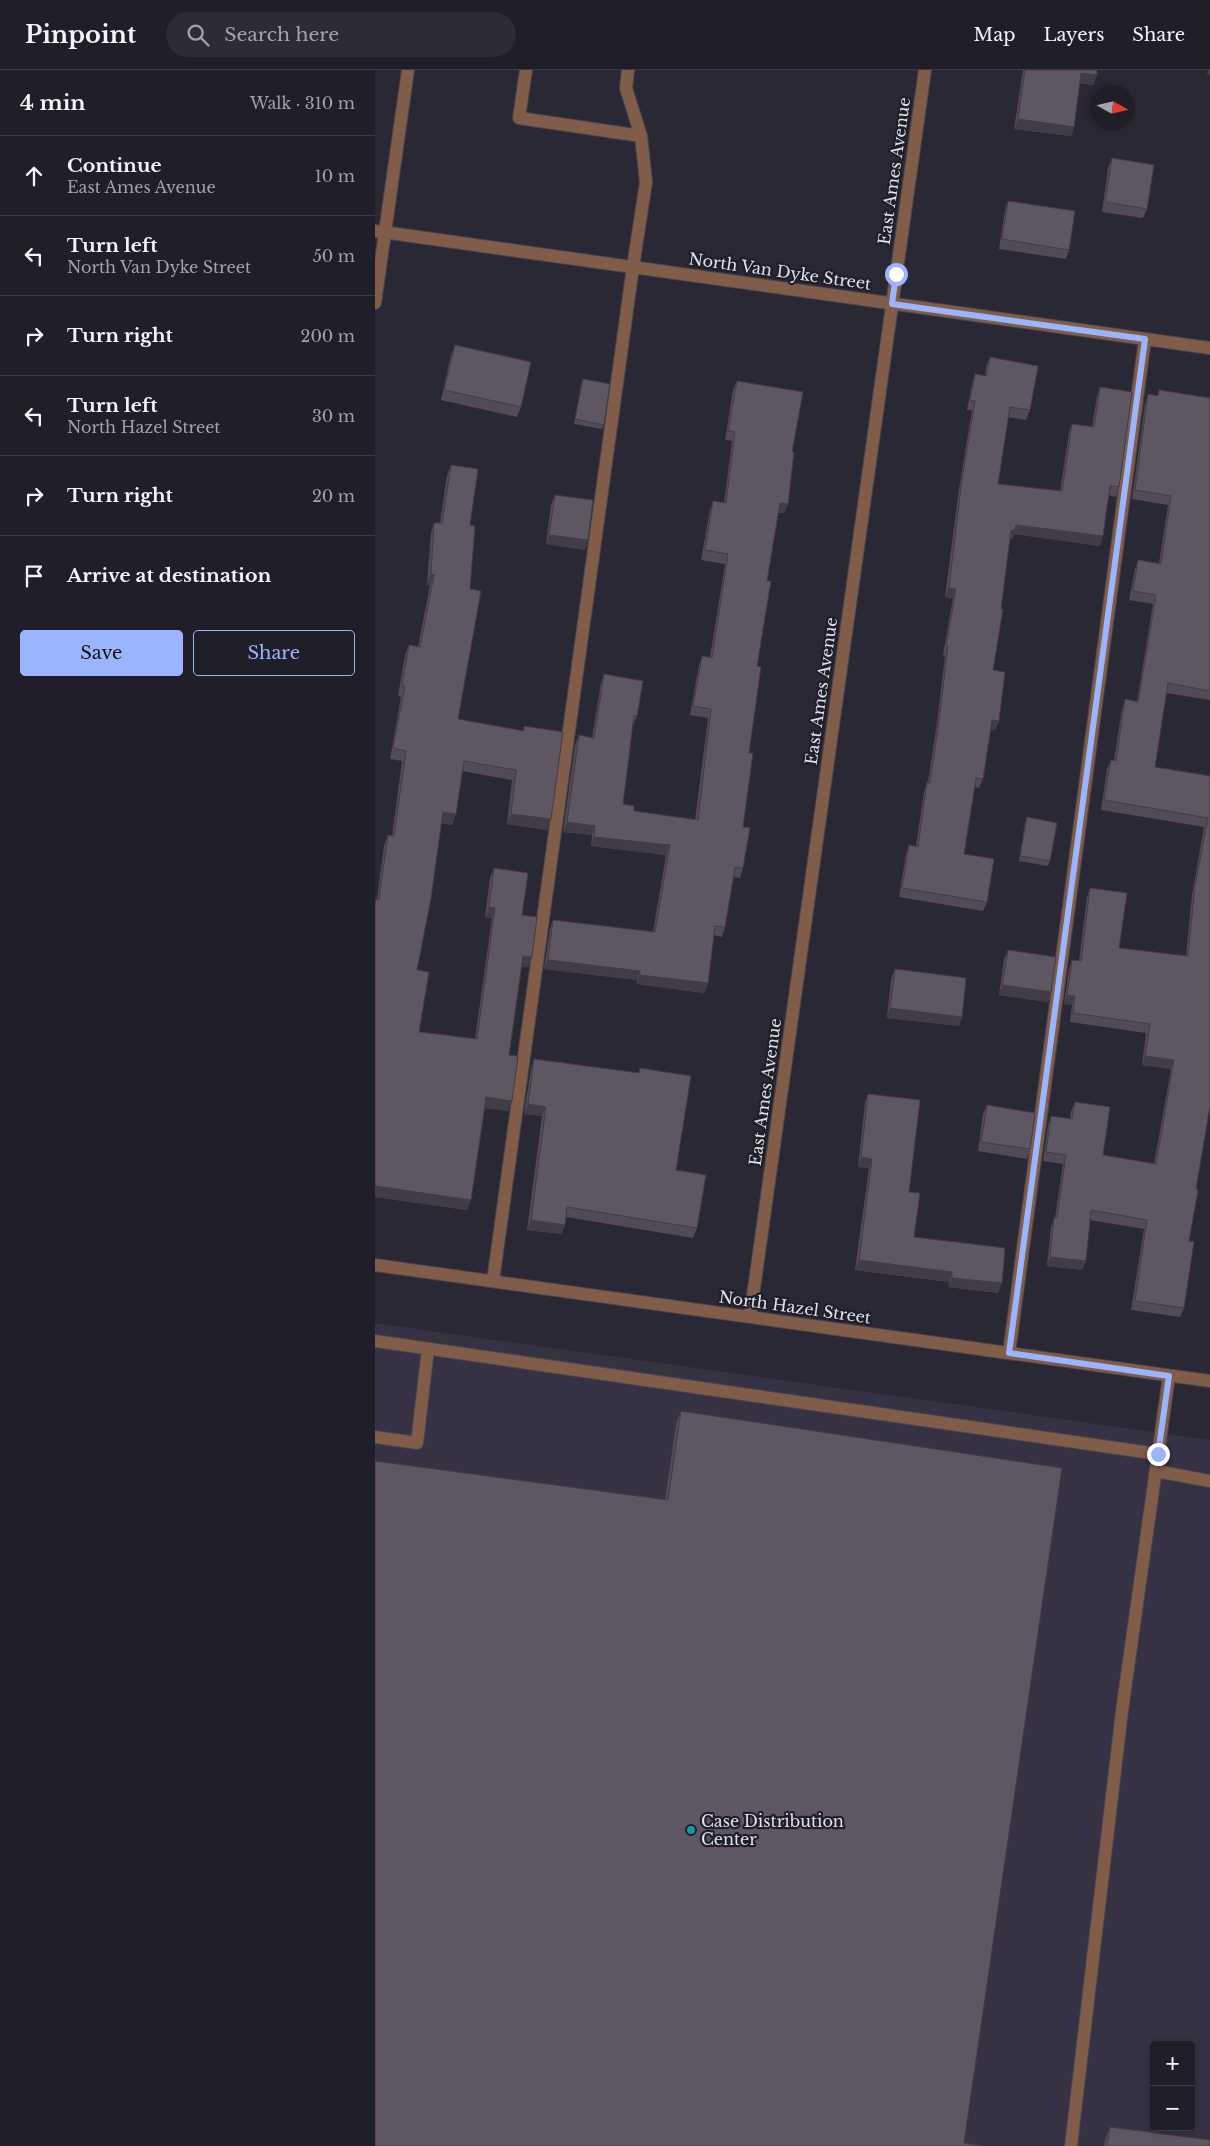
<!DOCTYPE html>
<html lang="en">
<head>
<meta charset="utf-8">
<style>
	:root { --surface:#201e28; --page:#2d2b34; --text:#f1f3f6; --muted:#a2a2a8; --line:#3d3c45; --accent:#9ab5fd }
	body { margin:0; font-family:"Libre Baskerville",serif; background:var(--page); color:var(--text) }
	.controls { position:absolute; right:15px; bottom:15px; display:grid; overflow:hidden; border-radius:5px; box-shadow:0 2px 8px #0003 }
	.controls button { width:45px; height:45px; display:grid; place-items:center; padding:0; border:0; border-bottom:1px solid var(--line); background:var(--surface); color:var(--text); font:25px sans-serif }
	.compass { position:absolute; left:715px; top:15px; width:45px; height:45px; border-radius:50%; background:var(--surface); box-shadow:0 2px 8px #0003; rotate:98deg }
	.stop { position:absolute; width:15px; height:15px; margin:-11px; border:4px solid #9ab5fd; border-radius:50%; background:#fff }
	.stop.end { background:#9ab5fd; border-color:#fff; box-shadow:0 1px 5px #0008 }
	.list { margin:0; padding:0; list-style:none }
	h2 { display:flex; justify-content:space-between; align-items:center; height:65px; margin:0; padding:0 20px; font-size:21px }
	h2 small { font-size:16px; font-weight:400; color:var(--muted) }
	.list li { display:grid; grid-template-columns:32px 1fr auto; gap:15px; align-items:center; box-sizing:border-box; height:80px; padding:0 20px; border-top:1px solid var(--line) }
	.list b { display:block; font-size:19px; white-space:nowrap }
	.list p { margin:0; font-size:16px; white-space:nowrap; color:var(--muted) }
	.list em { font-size:16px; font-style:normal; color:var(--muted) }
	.actions { display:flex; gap:10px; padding:15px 20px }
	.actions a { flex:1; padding:11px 0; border:1px solid var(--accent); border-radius:5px; text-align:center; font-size:18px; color:var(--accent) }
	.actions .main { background:var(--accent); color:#111 }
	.icon { flex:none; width:28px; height:28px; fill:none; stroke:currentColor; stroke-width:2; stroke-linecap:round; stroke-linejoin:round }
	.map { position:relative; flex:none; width:835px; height:2076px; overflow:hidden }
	header { display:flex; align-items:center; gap:30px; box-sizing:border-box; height:70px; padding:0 25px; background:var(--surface); border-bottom:1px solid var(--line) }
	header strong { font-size:24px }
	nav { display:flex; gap:28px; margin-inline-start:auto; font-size:18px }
	.search { width:350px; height:45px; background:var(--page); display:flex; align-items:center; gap:12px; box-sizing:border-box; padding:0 18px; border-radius:28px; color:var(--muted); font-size:19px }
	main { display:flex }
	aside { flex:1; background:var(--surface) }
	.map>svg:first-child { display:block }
	.built { fill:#363143; fill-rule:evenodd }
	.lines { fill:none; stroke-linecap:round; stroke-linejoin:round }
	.service-casing { stroke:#484552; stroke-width:14 }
	.minor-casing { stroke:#484552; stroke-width:14 }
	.service { stroke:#815c49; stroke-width:12 }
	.minor { stroke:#815c49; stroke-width:12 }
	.wall { fill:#524a56 }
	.shaded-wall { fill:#423c46 }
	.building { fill:#5f5664; stroke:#423c46 }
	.route { stroke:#9ab5fd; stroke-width:6 }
	.culture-dot { fill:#0f9aa8; stroke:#211e2b; stroke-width:2 }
	.labels { text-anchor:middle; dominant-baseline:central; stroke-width:4.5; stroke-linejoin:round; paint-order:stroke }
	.street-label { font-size:16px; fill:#e1dfe8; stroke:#211e2b }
	.poi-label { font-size:16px; fill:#e1dfe8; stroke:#211e2b; text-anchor:start }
</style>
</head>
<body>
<header>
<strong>Pinpoint</strong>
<div class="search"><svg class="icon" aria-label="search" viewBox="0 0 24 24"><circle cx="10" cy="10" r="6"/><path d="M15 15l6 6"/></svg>Search here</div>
<nav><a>Map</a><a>Layers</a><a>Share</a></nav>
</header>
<main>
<aside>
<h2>4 min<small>Walk · 310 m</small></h2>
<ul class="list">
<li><svg class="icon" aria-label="ahead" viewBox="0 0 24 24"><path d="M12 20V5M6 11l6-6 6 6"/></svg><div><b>Continue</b><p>East Ames Avenue</p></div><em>10 m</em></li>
<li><svg class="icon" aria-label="left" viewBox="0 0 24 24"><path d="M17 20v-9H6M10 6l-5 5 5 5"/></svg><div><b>Turn left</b><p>North Van Dyke Street</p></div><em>50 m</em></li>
<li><svg class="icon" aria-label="right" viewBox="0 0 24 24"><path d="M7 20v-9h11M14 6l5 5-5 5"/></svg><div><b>Turn right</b></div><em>200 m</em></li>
<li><svg class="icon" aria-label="left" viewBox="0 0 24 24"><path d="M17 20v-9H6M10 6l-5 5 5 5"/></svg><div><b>Turn left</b><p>North Hazel Street</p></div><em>30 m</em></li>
<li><svg class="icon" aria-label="right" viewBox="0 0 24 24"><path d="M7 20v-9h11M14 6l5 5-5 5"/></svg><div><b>Turn right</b></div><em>20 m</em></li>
<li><svg class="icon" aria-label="arrive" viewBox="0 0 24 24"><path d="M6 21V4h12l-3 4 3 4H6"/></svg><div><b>Arrive at destination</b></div></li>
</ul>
<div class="actions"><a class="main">Save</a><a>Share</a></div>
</aside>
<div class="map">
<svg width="835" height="2076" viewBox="0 0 835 2076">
	<rect width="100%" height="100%" fill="#2b2835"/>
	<path class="built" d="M0,1253L835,1370V2076H0ZM779,1975H816V2057H779Z"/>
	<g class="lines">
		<g class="service-casing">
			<g id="service">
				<path d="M151,0L144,48L266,66"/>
				<path d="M118,1211L258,197L271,112L266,66L251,18L253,0"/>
				<path d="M0,1271L783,1384"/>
				<path d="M634,1283L770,269"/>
				<path d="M0,1367L42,1373L53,1279"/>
				<path d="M781,1401L835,1411"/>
				<path d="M696,2076L747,1641L794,1306"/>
			</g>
		</g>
		<g class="minor-casing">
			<g id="minor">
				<path d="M0,161L835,278"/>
				<path d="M0,233L33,0"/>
				<path d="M0,1195L835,1311"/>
				<path d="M375,1247L550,0"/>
			</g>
		</g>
		<use href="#service" class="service"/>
		<use href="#minor" class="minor"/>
	</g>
	<g class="wall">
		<path d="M648,0H722L718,15L705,13L699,57L696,66L639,59Z"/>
		<path d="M737,88L772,139L768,148L727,142L733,98Z"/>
		<path d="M633,131L694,180L691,189L624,179L630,140Z"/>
		<path d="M80,275L146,337L142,347L66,330L76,285Z"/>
		<path d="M615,287L655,340L651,350L633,347L623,414L685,421L694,363L697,354L717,357L722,326L725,317L744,417L741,427L733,425L725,476L639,464L637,469H635L618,600L624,651L620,660H615L608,709L604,718L600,717L589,784L612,832L608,841L524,827L531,784L534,775L541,776L549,722L552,712H553L562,653L570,586L568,585L578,528L570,527L584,419L597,340H592L597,314L600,304L610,306L611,297Z"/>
		<path d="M208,309L229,355L227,359L199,354L206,314Z"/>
		<path d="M362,311L417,382L413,434L409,443H403L392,511L382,596L374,683L368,757V798L365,808L359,807L350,857L347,867L339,865L333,913L329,923L262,914V910L169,899L175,859L178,850L278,862L291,785L216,776L217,765L188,762L200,675L204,665L217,668L226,613L229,604L262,646L258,655L248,734L259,741L320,750L333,648L315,645L324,595L327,586L335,587L350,494L326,490L335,440L338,431L349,433L357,371L350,370L358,320Z"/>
		<path d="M784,320L835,328V630L791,623L780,697L835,706V705V1036L821,1119L814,1171L809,1238L805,1247L756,1240L769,1159L715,1150L707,1200L672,1196L676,1157L680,1148L688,1094L668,1091L673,1055L676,1046L695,1049L696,1041L700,1032L728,1085L779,1094L796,999L767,995L771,963L695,952L697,935L689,934L694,899L697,890L704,891L712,827L715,818L744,878L811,886L817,825L829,757L726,740L732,699L736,690H739L747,639L750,629L762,631L778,534L754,530L760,499L763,490L784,493L793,435L757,429L770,334L773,324L782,326Z"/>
		<path d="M76,395L95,455L83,649L148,661L149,656L176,749L172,760L132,754L137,710L87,701L81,744L77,755L66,753L42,900L44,962L100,969L117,848L110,847L115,808L119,798L147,845L157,887L153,897L147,896L134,985L133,1041L110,1038L96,1130L92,1140L0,1127V831L1,829H2L9,776L13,765L17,766L27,691L15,689L26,627L23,626L30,585L34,575L43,577L55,515H52L56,463L59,453H65L72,405Z"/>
		<path d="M180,425L213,470L210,480L171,474L176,435Z"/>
		<path d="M652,747L675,791L673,796L644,791L650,752Z"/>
		<path d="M633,880L673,932L624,925L629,889Z"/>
		<path d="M520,899L587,947L584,956L512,948L516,909Z"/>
		<path d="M159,989L263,1003L265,998L322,1158L318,1168L191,1147L187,1164L152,1160L167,1046L149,1044L156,999Z"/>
		<path d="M493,1024L534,1122L539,1167L623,1223L573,1217L574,1212L480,1200L494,1098L483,1097L490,1033Z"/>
		<path d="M612,1035L655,1079L652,1089L603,1081L608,1044Z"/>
		<path d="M306,1341L589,2073L0,2076L290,1430L301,1354Z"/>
		<path d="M735,2057L835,2076H729L730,2070Z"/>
	</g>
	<g class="shaded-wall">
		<path d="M833,0H835V5L832,4Z"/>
		<path d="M706,3L722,5L718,15L703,13Z"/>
		<path d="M643,49L699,57L696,66L639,59Z"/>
		<path d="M405,433L413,434L409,443L402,442Z"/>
		<path d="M641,455L728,466L725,476L639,464L637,469H633L636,460Z"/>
		<path d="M174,465L213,470L210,480L171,474Z"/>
		<path d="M56,504L59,505L55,515H52Z"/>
		<path d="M574,518L581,519L578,528L570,527Z"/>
		<path d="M617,650L624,651L620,660L613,659Z"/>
		<path d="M68,742L81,744L77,755L64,753Z"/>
		<path d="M136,744L176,749L172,760L132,754Z"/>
		<path d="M192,752L220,756L217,765L188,762Z"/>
		<path d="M219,767L295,775L291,785L216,776Z"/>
		<path d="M114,837L120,838L117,848L110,847Z"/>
		<path d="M148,886L157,887L153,897L144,896Z"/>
		<path d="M173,890L265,901L262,910L169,899Z"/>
		<path d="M265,905L333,913L329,923L262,914Z"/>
		<path d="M627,915L676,922L673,932L624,925Z"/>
		<path d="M692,925L700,926L697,935L689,934Z"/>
		<path d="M515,938L587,947L584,956L512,948Z"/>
		<path d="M770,986L799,990L796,999L767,995Z"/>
		<path d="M111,1027L137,1031L133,1041L108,1038Z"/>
		<path d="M153,1034L171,1037L167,1046L149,1044Z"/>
		<path d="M486,1087L497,1089L494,1098L483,1097Z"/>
		<path d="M0,1116L96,1130L92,1140L0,1127Z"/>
		<path d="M156,1150L190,1155L187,1164L152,1160Z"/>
		<path d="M675,1187L711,1191L707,1200L672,1196Z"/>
		<path d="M484,1190L577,1202L574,1212L480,1200Z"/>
		<path d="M577,1208L627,1213L623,1223L573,1217Z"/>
	</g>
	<g class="building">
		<path d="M650,0H722V5L706,3L699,57L643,49Z"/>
		<path d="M737,88L779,95L772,139L730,132Z"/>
		<path d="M633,131L700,141L694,180L627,169Z"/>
		<path d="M80,275L156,292L146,337L69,320Z"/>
		<path d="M615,287L663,296L655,340L635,337L623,414L687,421L697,354L719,357L725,317L757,322L744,417L735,416L728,466L641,455L640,460H636L626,539H628L618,600L630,602L624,651L617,650L608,709L601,708L589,784L619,789L612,832L527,818L534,775L543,777L552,712L555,713L565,644L573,576H571L581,519L574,518L587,409L600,331L595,330L600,304L611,306Z"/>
		<path d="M208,309L235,314L229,355L200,349Z"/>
		<path d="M362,311L428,322L417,382H419L413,434L405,433L392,511H396L382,596L386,597L374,683H378L368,757L375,758L368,798L360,797L350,857L340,856L333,913L265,905V901L173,890L178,850L280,862L295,775L219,767L220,756L192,752L204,665L219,668L229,604L268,611L262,646L259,645L248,734L259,736V741L323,750L336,639L318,636L327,586L337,588L353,484L330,480L338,431L351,433L360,362L353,361Z"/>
		<path d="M784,320L835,328V621L793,613L780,697L835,706V1036L821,1119L823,1120L814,1171L819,1172L809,1238L760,1231L772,1150L716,1140L711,1191L675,1187L679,1148H682L691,1085L671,1082L676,1046L697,1049L700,1032L735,1037L728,1085L781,1094L799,990L770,986L775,954L698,943L700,926L692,925L697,890L706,891L715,818L752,823L744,878L813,886L820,816L833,748L729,730L736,690L741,691L750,629L763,632L781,525L758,521L763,490L786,494L796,426L760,420L773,324L783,326Z"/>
		<path d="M76,395L103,399L95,455L100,456L95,519L106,521L83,649L149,661V656L188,662L176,749L136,744L141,700L89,691L81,744L68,742L56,828L42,900L54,902L44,962L102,969L120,838L114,837L119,798L153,803L147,845L162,847L157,887L148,886L134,985L143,986L137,1031L111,1027L96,1130L0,1116V833L1,829L4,830L13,765L19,766L31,681L18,678L30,616H27L34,575L45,577L59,505L56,504L59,453H67Z"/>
		<path d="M180,425L218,430L213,470L174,465Z"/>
		<path d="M652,747L682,753L675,791L645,786Z"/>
		<path d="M633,880L681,887L676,922L627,915Z"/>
		<path d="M520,899L591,908L587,947L515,938Z"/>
		<path d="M159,989L264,1003L265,998L316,1006L301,1100L331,1105L322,1158L192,1137L190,1155L156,1150L171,1037L153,1034Z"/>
		<path d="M493,1024L545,1030L534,1122L545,1123L539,1167L630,1178L627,1213L577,1208V1202L484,1190L497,1089L486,1087Z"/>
		<path d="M612,1035L660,1043L655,1079L606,1072Z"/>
		<path d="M306,1341L687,1398L589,2073L609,2076H0V1391L293,1430Z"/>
		<path d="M735,2057L835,2070V2076H732Z"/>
	</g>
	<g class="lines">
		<path class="route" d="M521,204L517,234L770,269L634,1283L794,1306L783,1384"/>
	</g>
	<circle class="culture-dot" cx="316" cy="1760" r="5"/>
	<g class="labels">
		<g class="street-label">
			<text transform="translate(519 101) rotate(-82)">East Ames Avenue</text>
			<text transform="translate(405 201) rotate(8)">North Van Dyke Street</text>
			<text transform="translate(446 621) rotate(-82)">East Ames Avenue</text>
			<text transform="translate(390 1022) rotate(-82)">East Ames Avenue</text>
			<text transform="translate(420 1237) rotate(8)">North Hazel Street</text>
		</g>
		<g class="poi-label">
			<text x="326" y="1751">Case Distribution<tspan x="326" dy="18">Center</tspan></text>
		</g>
	</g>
</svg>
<div class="controls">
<button>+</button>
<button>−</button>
</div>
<svg class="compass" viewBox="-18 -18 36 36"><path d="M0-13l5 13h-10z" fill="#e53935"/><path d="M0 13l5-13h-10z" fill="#a2a2a8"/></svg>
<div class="stop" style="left:521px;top:204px"></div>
<div class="stop end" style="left:783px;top:1384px"></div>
</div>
</main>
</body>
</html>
